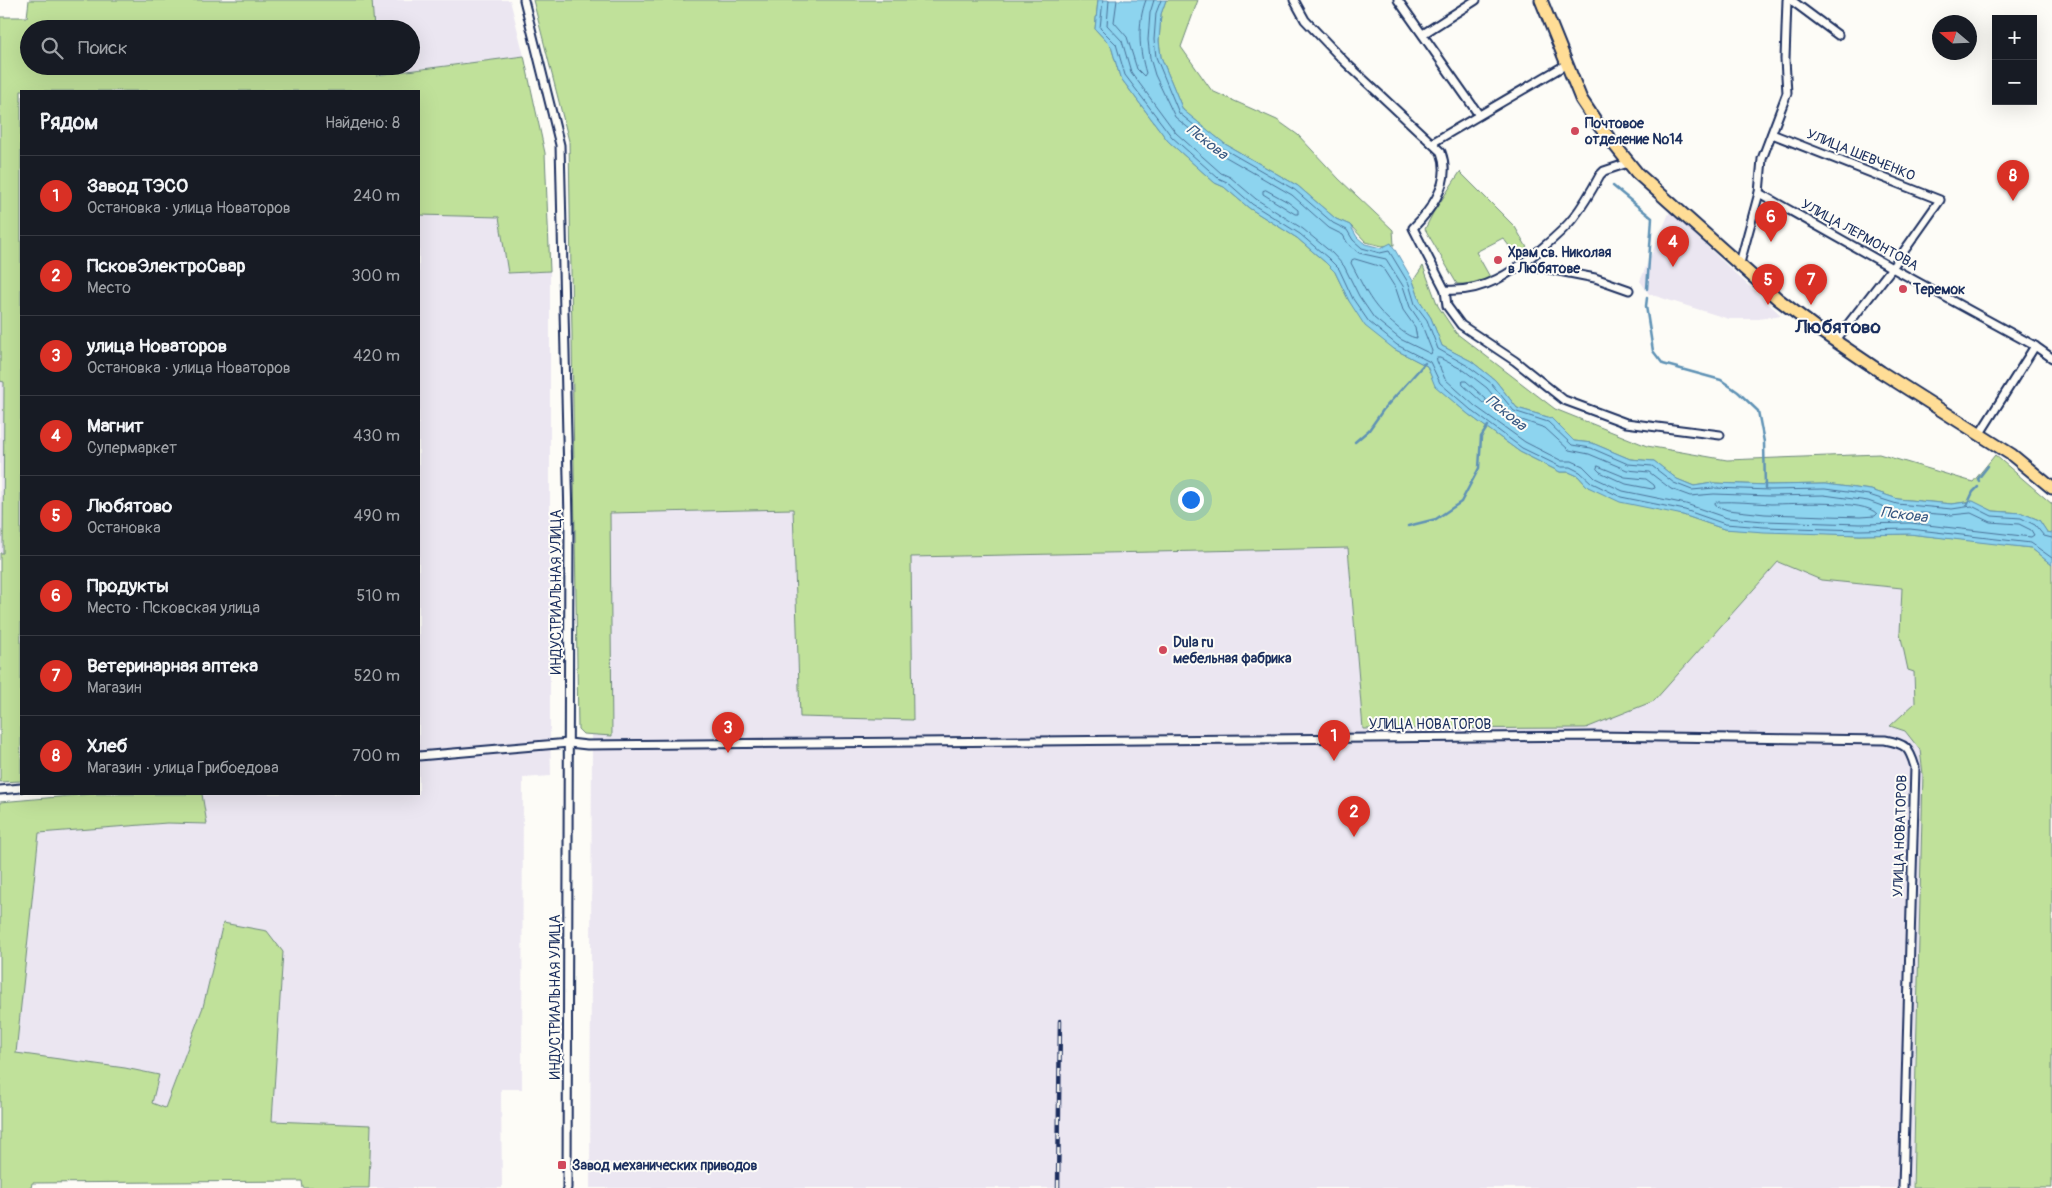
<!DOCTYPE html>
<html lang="ru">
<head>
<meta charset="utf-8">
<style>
	:root { --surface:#171b24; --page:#20242c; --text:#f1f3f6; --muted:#9ea1a6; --line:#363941; --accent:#d93025 }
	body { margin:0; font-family:Pangolin,sans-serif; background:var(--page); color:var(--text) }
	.controls { position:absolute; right:15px; top:15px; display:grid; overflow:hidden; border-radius:0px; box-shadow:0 5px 20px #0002 }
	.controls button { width:45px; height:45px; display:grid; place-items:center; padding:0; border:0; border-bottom:1px solid var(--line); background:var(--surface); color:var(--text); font:25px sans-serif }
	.compass { position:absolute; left:1932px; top:15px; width:45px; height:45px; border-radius:50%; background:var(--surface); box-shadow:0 5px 20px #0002; rotate:289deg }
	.you { position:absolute; left:1190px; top:499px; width:18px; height:18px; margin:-12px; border:4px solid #fff; border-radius:50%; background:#1a73e8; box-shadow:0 0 0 8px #1a73e833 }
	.badge { display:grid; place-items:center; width:32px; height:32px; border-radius:50%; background:var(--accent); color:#fff; font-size:16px; font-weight:700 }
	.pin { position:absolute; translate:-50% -41px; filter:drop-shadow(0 1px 2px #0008) }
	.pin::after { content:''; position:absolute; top:26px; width:18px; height:15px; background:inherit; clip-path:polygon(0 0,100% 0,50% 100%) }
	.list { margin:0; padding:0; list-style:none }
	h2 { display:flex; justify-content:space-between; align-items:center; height:65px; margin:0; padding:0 20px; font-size:21px }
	h2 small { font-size:16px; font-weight:400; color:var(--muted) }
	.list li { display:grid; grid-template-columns:32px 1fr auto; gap:15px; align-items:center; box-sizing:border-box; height:80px; padding:0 20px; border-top:1px solid var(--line) }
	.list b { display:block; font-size:19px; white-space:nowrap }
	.list p { margin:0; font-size:16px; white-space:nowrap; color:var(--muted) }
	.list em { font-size:16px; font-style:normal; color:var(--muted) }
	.icon { flex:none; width:28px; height:28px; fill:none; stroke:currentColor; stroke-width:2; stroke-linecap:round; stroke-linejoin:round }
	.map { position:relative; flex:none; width:2052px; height:1188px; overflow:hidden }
	.search { position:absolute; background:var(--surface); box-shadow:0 5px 20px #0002; left:20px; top:20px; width:400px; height:55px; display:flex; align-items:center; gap:12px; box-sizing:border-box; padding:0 18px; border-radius:28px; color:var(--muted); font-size:19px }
	.panel { position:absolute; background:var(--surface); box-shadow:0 5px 20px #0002; left:20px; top:90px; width:400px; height:705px; border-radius:0px }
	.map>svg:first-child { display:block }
	.built { fill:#ebe6f1 }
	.green { fill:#c0e19a; stroke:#6e887c }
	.water { fill:#8dd4ef; stroke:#5f92b5 }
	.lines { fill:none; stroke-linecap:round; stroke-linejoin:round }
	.shore { stroke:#497198; stroke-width:1 }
	.stream { stroke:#5f92b5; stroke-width:2.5 }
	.minor-casing { stroke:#1b2f5e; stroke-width:11 }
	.primary-casing { stroke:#1b2f5e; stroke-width:15 }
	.minor { stroke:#fdfcf7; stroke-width:7 }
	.primary { stroke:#ffdd96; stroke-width:11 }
	.rail-casing { stroke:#1b2f5e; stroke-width:4.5 }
	.rail { stroke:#fdfcf7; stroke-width:2.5; stroke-dasharray:8; stroke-linecap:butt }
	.poi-dot { fill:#d1495b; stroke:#fdfcf7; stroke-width:2 }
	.labels { text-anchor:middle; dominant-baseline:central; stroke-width:4; stroke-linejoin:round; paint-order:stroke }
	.poi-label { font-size:14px; font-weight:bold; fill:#1b2f5e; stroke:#fdfcf7; text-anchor:start }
	.street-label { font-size:14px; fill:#1b2f5e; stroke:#fdfcf7 }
	.water-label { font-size:15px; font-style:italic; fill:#385882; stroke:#fdfcf7 }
	.district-label { font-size:19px; font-weight:bold; fill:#1b2f5e; stroke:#fdfcf7 }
</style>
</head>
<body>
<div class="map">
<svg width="2052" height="1188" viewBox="0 0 2052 1188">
	<rect width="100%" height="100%" fill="#fdfcf7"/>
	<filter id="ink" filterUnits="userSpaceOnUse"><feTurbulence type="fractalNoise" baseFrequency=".02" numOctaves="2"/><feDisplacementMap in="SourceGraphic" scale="10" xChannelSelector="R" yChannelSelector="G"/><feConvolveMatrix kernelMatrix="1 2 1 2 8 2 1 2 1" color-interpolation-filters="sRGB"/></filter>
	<g filter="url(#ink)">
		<g class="built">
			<path d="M372,0H510L524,56L376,75V66H411V29H374Z"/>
			<path d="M1670,211L1738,276L1781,315L1759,319H1729L1649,294L1640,281Z"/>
			<path d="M426,214L499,217L509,273L550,271V728L551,776L523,778L522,1089H501L502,1188H369L370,1125L272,1121L283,952L223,923L203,1007L165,1108L152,1103L159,1075L125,1068L15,1053L39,833L167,823L207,824L202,794H419V215Z"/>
			<path d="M0,381L4,382L3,553H0Z"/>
			<path d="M793,509L800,717L913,720L911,557L1348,548L1363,729L1586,728L1653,701L1778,562L1821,580L1902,588L1914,672L1915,703L1905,731L1920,750L1923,774L1912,1188H590L592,735H612L609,513Z"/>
		</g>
		<g class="green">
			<path d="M29,0H372L374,29H29V66H376V75L524,56L545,153L550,271L508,273L499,217L419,215V91H21V781L0,782V553H3L4,382L0,381V17H27Z"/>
			<path d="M533,0H1098L1095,29L1111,46L1120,77L1168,141L1215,183L1224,187L1249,208L1297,238L1325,262L1335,272L1349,301L1394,349L1427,366L1436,386L1468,414L1520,452L1560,472H1569L1578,476L1588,487L1683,515L1724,529L1860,535L1909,534L1984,542L2031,548L2052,565V1188H1913L1923,774L1920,750L1905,731L1890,726L1915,703L1914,672L1908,670L1900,633L1902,588L1821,580L1778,562L1654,701L1586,728L1363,729L1348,548L911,557L913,720L800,717L793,509L610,513L612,736L583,734L578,729L569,141Z"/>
			<path d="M1166,0H1198L1181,47L1212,91L1277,120L1298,135L1339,179L1393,230L1394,245L1382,246L1366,242L1350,225L1336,219L1298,186L1225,144L1183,110L1161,57L1159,41L1161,14Z"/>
			<path d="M1460,172L1515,227L1529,251L1519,259L1503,238L1476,252L1490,277L1479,284H1457L1425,229L1433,213Z"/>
			<path d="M1423,266L1438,306L1456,333L1555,409L1647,446L1727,460L1879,454L1973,482L1995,455L2052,504V533L2047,532L2039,520L2022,513L1993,511L1972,501L1952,504L1898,499L1871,490L1825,484L1770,485L1713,483L1694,486L1677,479L1654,461L1630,459L1592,443L1574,441L1551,418L1517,408L1495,380L1471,361L1442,346L1431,318L1420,301L1413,281Z"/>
			<path d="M92,794H202L207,824L167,823L39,833L16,1053L125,1068L159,1075L152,1103L165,1108L203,1007L223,923L267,931L283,952L272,1121L371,1125L369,1188H303L302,1181L32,1183L31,1188H0V802Z"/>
		</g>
		<path class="water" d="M1098,0H1166L1161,14L1159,41L1161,57L1183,110L1225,144L1298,186L1336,219L1350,225L1357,237L1365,244L1381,248L1391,243L1413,281L1420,301L1431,318L1442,346L1471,361L1495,380L1517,408L1551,418L1574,441L1592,443L1630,459L1654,461L1677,479L1694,486L1713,483L1770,485L1825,484L1871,490L1898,499L1952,504L1973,501L1993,511L2022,513L2039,520L2047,532L2052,533V565L2031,548L1909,534L1860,535L1764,532L1724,529L1683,515L1620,502L1588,487L1578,476L1569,472H1560L1520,452L1468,414L1435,386L1427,366L1394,349L1365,326L1349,301L1335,272L1325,262L1297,238L1249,208L1224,187L1215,183L1168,141L1120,77L1111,46L1095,29Z"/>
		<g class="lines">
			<g class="shore">
				<path d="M1103,0L1100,28L1116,44L1125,75L1172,137L1218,178L1227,182L1252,204L1300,234L1328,258L1339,269L1353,299L1369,322L1397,345L1430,362L1440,383L1471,410L1522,448L1561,467H1570L1580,472L1592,483L1621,497L1685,510L1725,524L1764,527L1860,530L1910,529L2031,543L2052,558"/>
				<path d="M1109,0L1107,25L1122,41L1131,72L1176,133L1221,173L1230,177L1256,199L1303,229L1332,253L1344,266L1359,296L1374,318L1400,339L1431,354L1432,351L1421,323L1410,307L1403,286L1386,259L1359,253L1348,244L1343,235L1329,228L1292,195L1219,153L1175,117L1155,75L1150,58L1148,40L1150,13L1154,0"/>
				<path d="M1117,0L1114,22L1127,37L1137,69L1144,76L1146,73C1139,50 1137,23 1146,0"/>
				<path d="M1161,0L1156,13L1154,40L1156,57L1179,113L1222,148L1295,190L1333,223L1347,230L1353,240L1362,248L1380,253L1389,251L1409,284L1415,304L1427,320L1438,349L1468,366L1491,383L1514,411L1548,422L1572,445L1591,448L1628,464L1652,466L1674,483L1692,490L1714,488L1770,490L1825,489L1869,495L1897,504L1952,509L1972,506L1992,516L2021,518L2035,525L2044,536L2052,538"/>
				<path d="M1266,190L1288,202L1298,210V214H1295L1263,194V191Z"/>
				<path d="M1355,259L1382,267L1396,289L1403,310L1415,327L1417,338C1409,337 1403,332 1397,327C1371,306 1366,291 1351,263L1352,260Z"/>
				<path d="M1437,358H1440L1465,371L1487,388L1510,416L1545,428L1569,450L1589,454L1627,470L1649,472L1671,489L1690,496L1714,494L1770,496L1824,495L1868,501L1896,511L1951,515L1971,513L1990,522L2019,524L2031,530L2034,535L2031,537L1910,523L1860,524L1764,521L1727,518L1686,504L1623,491L1595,478L1583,466L1572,461H1562L1525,442L1475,406L1445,379L1437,361Z"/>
				<path d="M1463,381H1466L1486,399V402L1483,403L1463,385Z"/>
				<path d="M1598,466L1625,477L1646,479L1654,485L1655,488L1652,489L1626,484L1600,472L1597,469Z"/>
				<path d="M1717,502C1735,501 1753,503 1771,504C1791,504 1865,499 1877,514L1875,516L1860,517L1765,514L1728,510L1716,506L1715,503Z"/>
			</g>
			<g class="stream">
				<path d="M1613,186L1652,218L1647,289"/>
				<path d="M1647,298L1646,306L1653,351L1663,364L1721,380L1738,392L1758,411L1764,442L1765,488"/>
				<path d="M1355,442L1369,430L1383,410L1425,363"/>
				<path d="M1979,481L1978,479L1988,466"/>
				<path d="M1967,505L1973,492L1978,487"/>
				<path d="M1408,526L1436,519L1461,502L1479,468L1481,437L1488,426"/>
			</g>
			<g class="minor-casing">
				<g id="minor">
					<path d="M524,0L560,145L569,519L567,1188"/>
					<path d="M1294,0L1305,20L1344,61L1441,152C1452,181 1433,208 1413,228L1445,290C1484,293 1513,272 1541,249C1553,239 1564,230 1574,217C1584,204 1592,190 1600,175L1604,171L1628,163"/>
					<path d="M1398,0L1479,115"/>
					<path d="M1791,0L1838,35"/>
					<path d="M1423,34L1476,0"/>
					<path d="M1772,134L1940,200L1892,268L1835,341"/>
					<path d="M1432,143L1567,64"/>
					<path d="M1759,193L1892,268L2035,346L2052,358"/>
					<path d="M1740,263L1759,193L1762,159L1787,93L1785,59L1787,0"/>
					<path d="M1523,264L1595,278L1629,290"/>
					<path d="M1445,290L1447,306L1461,325L1515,361L1564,400L1626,423L1720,435"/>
					<path d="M1979,435L2035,346"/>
					<path d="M419,756L569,743L587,745L1594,736L1885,740C1906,744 1909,747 1915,767L1903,1188"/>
					<path d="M0,790L21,788"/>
				</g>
			</g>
			<g class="primary-casing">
				<path id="primary" d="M1541,0L1581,99L1597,123L1637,173L1778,299L1816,328L1881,372L2012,455L2052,488"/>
			</g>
			<use href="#minor" class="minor"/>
			<use href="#primary" class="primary"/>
			<g class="rail-casing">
				<path id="rail" d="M1058,1188L1060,1021"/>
			</g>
			<use href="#rail" class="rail"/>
		</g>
	</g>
	<g class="poi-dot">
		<circle cx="1575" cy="131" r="5"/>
		<circle cx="1498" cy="260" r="5"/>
		<circle cx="1903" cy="289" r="5"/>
		<circle cx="1163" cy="650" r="5"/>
		<rect x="557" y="1160" width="10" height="10" rx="2.5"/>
	</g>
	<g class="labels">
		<g class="poi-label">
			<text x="1585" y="123">Почтовое<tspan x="1585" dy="16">отделение №14</tspan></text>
			<text x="1508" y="252">Храм св. Николая<tspan x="1508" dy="16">в Любятове</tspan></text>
			<text x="1913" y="289">Теремок</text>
			<text x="1173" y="642">Dula ru<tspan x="1173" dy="16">мебельная фабрика</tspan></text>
			<text x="572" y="1165">Завод механических приводов</text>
		</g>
		<g class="street-label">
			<text transform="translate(1861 155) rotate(22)">УЛИЦА ШЕВЧЕНКО</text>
			<text transform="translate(1860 235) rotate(29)">УЛИЦА ЛЕРМОНТОВА</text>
			<text transform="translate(556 592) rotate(-90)">ИНДУСТРИАЛЬНАЯ УЛИЦА</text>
			<text x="1430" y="724">УЛИЦА НОВАТОРОВ</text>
			<text transform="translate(1900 836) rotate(-88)">УЛИЦА НОВАТОРОВ</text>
			<text transform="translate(555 997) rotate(-90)">ИНДУСТРИАЛЬНАЯ УЛИЦА</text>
		</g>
		<g class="water-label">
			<text transform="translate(1207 142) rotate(38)">Пскова</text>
			<text transform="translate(1506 413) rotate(39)">Пскова</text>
			<text transform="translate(1904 515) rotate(7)">Пскова</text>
		</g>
		<g class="district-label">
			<text x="1838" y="327">Любятово</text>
		</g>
	</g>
</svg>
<div class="controls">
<button>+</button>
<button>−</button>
</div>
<svg class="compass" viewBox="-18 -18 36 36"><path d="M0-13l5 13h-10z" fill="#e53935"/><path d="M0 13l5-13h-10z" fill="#9ea1a6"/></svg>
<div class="you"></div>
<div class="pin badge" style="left:1334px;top:761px">1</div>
<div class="pin badge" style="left:1354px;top:837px">2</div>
<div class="pin badge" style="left:728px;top:753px">3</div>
<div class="pin badge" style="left:1673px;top:267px">4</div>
<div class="pin badge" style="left:1768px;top:305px">5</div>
<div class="pin badge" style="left:1771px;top:242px">6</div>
<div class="pin badge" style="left:1811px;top:305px">7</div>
<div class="pin badge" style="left:2013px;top:201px">8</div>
<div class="search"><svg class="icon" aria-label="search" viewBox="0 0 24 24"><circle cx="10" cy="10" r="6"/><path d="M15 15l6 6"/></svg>Поиск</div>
<section class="panel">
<h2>Рядом<small>Найдено: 8</small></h2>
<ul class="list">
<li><span class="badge">1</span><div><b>Завод ТЭСО</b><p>Остановка · улица Новаторов</p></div><em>240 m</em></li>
<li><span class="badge">2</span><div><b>ПсковЭлектроСвар</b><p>Место</p></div><em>300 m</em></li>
<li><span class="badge">3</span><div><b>улица Новаторов</b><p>Остановка · улица Новаторов</p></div><em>420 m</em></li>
<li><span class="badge">4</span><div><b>Магнит</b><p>Супермаркет</p></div><em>430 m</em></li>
<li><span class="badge">5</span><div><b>Любятово</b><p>Остановка</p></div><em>490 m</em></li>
<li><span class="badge">6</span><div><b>Продукты</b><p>Место · Псковская улица</p></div><em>510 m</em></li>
<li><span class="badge">7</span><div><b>Ветеринарная аптека</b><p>Магазин</p></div><em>520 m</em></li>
<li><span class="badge">8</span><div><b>Хлеб</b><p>Магазин · улица Грибоедова</p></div><em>700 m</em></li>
</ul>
</section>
</div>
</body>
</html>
